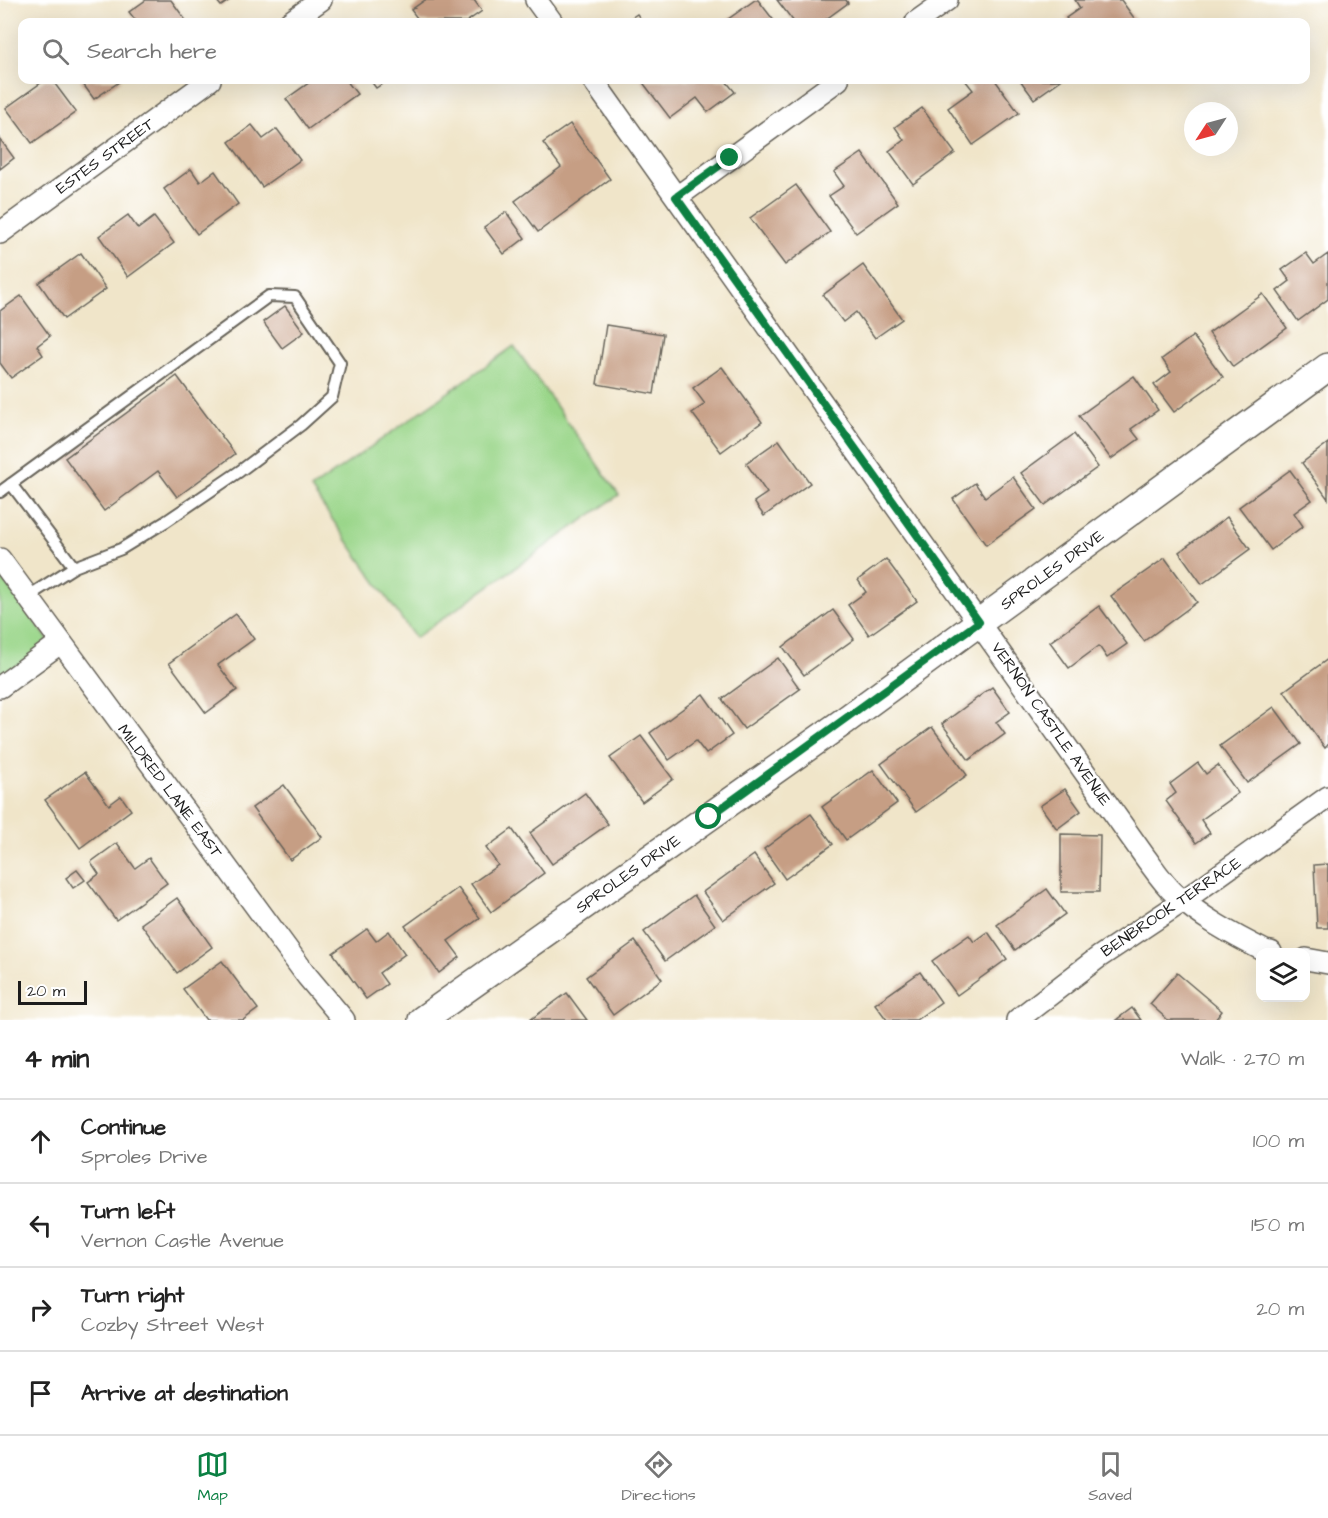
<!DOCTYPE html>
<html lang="en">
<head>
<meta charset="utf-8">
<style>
	:root { --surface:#fff; --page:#f6f6f6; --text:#222; --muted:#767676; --line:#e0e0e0; --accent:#0b8043 }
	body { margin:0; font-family:"Architects Daughter",sans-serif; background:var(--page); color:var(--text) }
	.controls { position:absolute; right:18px; bottom:18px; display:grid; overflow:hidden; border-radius:12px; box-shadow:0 6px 24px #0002 }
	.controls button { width:54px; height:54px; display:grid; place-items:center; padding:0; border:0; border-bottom:2px solid var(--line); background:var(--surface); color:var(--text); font:30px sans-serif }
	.compass { position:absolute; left:1184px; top:102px; width:54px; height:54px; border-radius:50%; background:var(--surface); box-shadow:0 6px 24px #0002; rotate:234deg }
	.scale { position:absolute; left:18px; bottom:15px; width:69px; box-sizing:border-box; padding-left:6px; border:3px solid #1c1c1c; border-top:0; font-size:16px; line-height:21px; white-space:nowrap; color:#1c1c1c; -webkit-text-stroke:4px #fff; paint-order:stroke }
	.stop { position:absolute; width:18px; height:18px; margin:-14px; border:4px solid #0b8043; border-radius:50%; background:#fff }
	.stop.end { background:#0b8043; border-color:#fff; box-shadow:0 2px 6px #0008 }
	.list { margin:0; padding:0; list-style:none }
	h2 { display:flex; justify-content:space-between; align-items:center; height:78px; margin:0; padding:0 24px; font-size:26px }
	h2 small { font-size:20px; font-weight:400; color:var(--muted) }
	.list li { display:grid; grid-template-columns:39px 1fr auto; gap:18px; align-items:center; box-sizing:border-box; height:84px; padding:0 24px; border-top:2px solid var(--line) }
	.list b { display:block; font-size:22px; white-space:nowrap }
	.list p { margin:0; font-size:20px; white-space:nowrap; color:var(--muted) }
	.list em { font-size:20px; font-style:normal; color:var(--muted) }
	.icon { flex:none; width:33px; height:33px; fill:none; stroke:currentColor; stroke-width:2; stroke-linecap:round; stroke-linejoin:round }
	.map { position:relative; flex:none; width:1328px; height:1020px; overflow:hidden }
	.search { position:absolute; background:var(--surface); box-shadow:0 6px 24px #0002; left:18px; right:18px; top:18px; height:66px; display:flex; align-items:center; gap:15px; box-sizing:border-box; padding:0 21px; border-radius:12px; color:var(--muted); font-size:22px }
	.sheet { height:414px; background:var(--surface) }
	nav { display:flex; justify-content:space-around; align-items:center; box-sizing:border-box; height:84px; border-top:2px solid var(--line); background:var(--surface); font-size:16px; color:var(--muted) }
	nav a { display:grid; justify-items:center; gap:3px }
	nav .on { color:var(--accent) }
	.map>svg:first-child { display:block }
	.green { fill:#99d588; stroke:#5a7852; stroke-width:1.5 }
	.building { fill:#c69e84 }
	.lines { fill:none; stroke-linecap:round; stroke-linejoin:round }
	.service-casing { stroke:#666259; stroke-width:14 }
	.minor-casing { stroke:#666259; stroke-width:24 }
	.tertiary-casing { stroke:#666259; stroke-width:30 }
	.service { stroke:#fff; stroke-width:10 }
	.minor { stroke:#fff; stroke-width:21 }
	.tertiary { stroke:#fff; stroke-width:27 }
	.route { stroke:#0b8043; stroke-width:8 }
	.labels { text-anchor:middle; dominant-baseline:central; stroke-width:4.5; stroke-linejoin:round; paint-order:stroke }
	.street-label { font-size:16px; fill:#1c1c1c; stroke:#fff }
</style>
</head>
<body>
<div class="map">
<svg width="1328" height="1020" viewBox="0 0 1328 1020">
	<rect width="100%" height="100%" fill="#fff"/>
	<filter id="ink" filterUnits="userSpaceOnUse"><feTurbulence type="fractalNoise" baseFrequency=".0167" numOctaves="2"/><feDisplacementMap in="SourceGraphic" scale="12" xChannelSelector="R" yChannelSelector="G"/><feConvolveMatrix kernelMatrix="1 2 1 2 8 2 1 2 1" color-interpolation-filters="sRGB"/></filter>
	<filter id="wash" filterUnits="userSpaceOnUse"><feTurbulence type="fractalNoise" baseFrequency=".008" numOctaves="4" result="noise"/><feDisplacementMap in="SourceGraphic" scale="24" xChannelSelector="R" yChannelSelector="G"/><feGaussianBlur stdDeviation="1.35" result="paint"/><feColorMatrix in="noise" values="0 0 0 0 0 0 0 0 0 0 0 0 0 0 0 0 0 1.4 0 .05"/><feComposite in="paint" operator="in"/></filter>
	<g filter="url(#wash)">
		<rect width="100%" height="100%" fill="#f0e5c9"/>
		<g class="green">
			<path d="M514,346L619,495L415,638L311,489Z"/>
			<path d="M0,575L50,642L0,678Z"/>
		</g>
		<g id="blocks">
			<g class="building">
				<path d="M146,0H171L187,22H137L129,12Z"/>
				<path d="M216,0H230L221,6Z"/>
				<path d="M425,0H474L482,11L466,22H420L411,10Z"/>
				<path d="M755,0H758L775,22H724Z"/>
				<path d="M777,0H846L848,3L822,22H794Z"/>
				<path d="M1075,0H1121L1137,22H1069L1066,18L1080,8Z"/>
				<path d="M637,14L643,22H625Z"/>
				<path d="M45,80H52L76,112L32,143L6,108Z"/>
				<path d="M80,80H122L94,99Z"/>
				<path d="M313,80H346L357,94L308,129L286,99Z"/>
				<path d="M370,80H388L376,88Z"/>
				<path d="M641,80H725L735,92L708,112L697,98L670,118Z"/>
				<path d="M965,80H995L1019,113L973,145L948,108L973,90Z"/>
				<path d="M1020,80H1061L1034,99Z"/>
				<path d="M922,108L955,153L913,184L889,151L904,140L895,127Z"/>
				<path d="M570,124L610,179L538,232L515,201L561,167L543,143Z"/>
				<path d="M252,125L263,139L277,129L300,160L262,187L229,142Z"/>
				<path d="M0,139L14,158L0,169Z"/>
				<path d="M862,153L898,203L856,233L829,196L844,186L834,172Z"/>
				<path d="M191,169L200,182L215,171L238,204L197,234L164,189Z"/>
				<path d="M796,185L830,232L785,265L750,218Z"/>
				<path d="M506,212L525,238L504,254L484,227Z"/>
				<path d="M128,215L138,229L154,217L174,243L128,277L99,236Z"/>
				<path d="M81,253L106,289L64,319L39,283Z"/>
				<path d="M1306,253L1314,264L1328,254V299L1298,321L1277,291L1290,281L1282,270Z"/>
				<path d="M863,265L902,319L875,338L856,312L843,322L823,295Z"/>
				<path d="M1263,294L1287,328L1233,367L1209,333Z"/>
				<path d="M21,296L50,336L37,346L43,355L11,378L0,363V311Z"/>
				<path d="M285,306L304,332L282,348L263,322Z"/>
				<path d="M606,325L663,334L654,394L597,384Z"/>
				<path d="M1193,336L1223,377L1174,412L1154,385L1171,372L1162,359Z"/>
				<path d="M722,367L762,422L721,452L692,413L705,404L693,388Z"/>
				<path d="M177,376L235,454L177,497L158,471L104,511L65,458Z"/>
				<path d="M1134,376L1158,410L1131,429L1139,439L1111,459L1079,416Z"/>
				<path d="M1074,434L1098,467L1045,505L1021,473Z"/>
				<path d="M779,440L810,483L764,516L754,502L767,493L746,463Z"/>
				<path d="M1328,443V499L1302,463Z"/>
				<path d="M1290,470L1312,500L1294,513L1303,526L1271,550L1239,507Z"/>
				<path d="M1013,477L1036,509L986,545L953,499L975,483L985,497Z"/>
				<path d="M1227,517L1250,549L1202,584L1179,552Z"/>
				<path d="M1165,558L1197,602L1144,641L1111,596Z"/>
				<path d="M886,559L917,601L869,635L848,605L866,592L858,580Z"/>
				<path d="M1099,606L1127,644L1107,658L1099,646L1069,668L1050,642Z"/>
				<path d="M833,610L854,639L804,675L783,647Z"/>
				<path d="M236,614L254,639L218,665L237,690L206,713L169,663Z"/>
				<path d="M778,658L800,689L744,729L722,699Z"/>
				<path d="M1328,659V745L1325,748L1284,691Z"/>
				<path d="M992,687L1010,712L996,722L1005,734L969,760L942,724Z"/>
				<path d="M703,694L732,735L706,754L696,741L669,760L650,733Z"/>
				<path d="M1274,707L1301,744L1247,783L1220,746Z"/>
				<path d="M932,727L967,775L916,812L881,764Z"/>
				<path d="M641,736L673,779L642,802L610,758Z"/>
				<path d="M1198,763L1206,774L1218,765L1238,793L1201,820L1210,833L1196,843L1166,801L1176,793L1170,784Z"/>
				<path d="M873,770L897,803L846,840L822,807Z"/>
				<path d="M85,772L109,805L121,796L131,810L80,848L45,800Z"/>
				<path d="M284,785L322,837L290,860L252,808Z"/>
				<path d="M1065,789L1081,811L1057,829L1040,806Z"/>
				<path d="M585,793L608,824L552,864L530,833Z"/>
				<path d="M811,814L833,844L785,879L764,849Z"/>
				<path d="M512,829L544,873L491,912L471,884L498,865L486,848Z"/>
				<path d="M1061,834L1100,835L1099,892H1061Z"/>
				<path d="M117,843L135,868L149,858L167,883L116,920L88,882L99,874L91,862Z"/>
				<path d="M754,855L774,883L723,920L703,892Z"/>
				<path d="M1328,864V928H1317L1314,865Z"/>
				<path d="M77,870L85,880L73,888L66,878Z"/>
				<path d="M458,888L480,918L448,941L460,957L439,973L405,926Z"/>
				<path d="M1047,889L1065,914L1015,950L997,925Z"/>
				<path d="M694,895L715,925L665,961L644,932Z"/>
				<path d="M177,898L212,947L177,973L141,924Z"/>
				<path d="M367,929L376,941L389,931L405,954L379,973L387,984L366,999L333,953Z"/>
				<path d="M988,932L1007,959L957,995L932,961L969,935L974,942Z"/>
				<path d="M635,941L662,979L613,1015L586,977Z"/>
				<path d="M222,961L258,1009L243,1020H206L183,989Z"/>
				<path d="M920,972L941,1002L916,1020H887L875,1004Z"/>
				<path d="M1177,973L1222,1011L1215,1020H1168L1150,1004Z"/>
				<path d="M567,993L587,1020H530Z"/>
				<path d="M1132,1008L1141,1020H1116Z"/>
			</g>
		</g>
	</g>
	<g filter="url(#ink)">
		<use href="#blocks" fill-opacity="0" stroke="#666259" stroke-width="1.5"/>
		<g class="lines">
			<g class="service-casing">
				<g id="service">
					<path d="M11,484L74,567"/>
					<path d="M0,492L269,296L295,297L340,363L332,397L301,425L240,471L165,522L121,549L74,567L27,597"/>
				</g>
			</g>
			<g class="minor-casing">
				<g id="minor">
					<path d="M536,0L552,22"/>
					<path d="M290,22L321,0"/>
					<path d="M916,22L947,0"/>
					<path d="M593,80L1145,857C1154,869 1163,883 1174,893C1200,917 1233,935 1265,951L1271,952"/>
					<path d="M677,197L838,80"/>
					<path d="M0,233L210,80"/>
					<path d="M0,559L307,976L344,1020"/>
					<path d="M0,687L60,643"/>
					<path d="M1306,959L1328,963"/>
					<path d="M1017,1020L1099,957L1183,901L1328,797"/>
				</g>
			</g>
			<g class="tertiary-casing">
				<path id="tertiary" d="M422,1020L843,722L1328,367"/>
			</g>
			<use href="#service" class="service"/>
			<use href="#minor" class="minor"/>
			<use href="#tertiary" class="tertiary"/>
		</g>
	</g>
	<g class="lines" filter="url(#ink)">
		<path class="route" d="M709,817L979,622L676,197L730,158"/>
	</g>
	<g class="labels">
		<g class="street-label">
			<text transform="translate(105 156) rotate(-36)">ESTES STREET</text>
			<text transform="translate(1052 570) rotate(-36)">SPROLES DRIVE</text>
			<text transform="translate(1051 724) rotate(55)">VERNON CASTLE AVENUE</text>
			<text transform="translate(170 791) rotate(53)">MILDRED LANE EAST</text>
			<text transform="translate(628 874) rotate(-35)">SPROLES DRIVE</text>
			<text transform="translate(1171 907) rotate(-34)">BENBROOK TERRACE</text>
		</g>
	</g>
</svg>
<div class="controls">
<button><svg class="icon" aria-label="layers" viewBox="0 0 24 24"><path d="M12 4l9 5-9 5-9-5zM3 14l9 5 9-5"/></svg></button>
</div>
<svg class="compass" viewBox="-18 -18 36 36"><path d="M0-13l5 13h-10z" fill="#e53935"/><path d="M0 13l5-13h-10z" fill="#767676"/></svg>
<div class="scale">20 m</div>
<div class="stop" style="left:709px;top:817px"></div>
<div class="stop end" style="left:730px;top:158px"></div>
<div class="search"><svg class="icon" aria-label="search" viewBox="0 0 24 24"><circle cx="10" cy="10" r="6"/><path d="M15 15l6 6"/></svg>Search here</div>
</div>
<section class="sheet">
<h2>4 min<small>Walk · 270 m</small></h2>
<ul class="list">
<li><svg class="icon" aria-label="ahead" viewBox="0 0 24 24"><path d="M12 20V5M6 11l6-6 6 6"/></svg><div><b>Continue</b><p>Sproles Drive</p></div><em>100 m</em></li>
<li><svg class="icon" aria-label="left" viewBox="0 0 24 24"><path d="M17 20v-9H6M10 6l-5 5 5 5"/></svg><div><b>Turn left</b><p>Vernon Castle Avenue</p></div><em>150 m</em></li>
<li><svg class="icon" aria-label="right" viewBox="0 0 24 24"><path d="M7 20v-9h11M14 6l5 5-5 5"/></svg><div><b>Turn right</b><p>Cozby Street West</p></div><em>20 m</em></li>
<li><svg class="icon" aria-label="arrive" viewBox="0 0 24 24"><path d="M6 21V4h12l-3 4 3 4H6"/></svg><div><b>Arrive at destination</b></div></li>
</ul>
</section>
<nav>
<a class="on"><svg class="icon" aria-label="map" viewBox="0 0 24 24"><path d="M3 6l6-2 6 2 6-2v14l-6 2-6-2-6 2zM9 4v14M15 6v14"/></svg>Map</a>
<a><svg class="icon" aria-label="directions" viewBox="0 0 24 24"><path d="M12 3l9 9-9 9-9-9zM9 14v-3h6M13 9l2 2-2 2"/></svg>Directions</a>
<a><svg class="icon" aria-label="saved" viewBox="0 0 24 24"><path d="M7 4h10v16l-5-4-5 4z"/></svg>Saved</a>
</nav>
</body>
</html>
